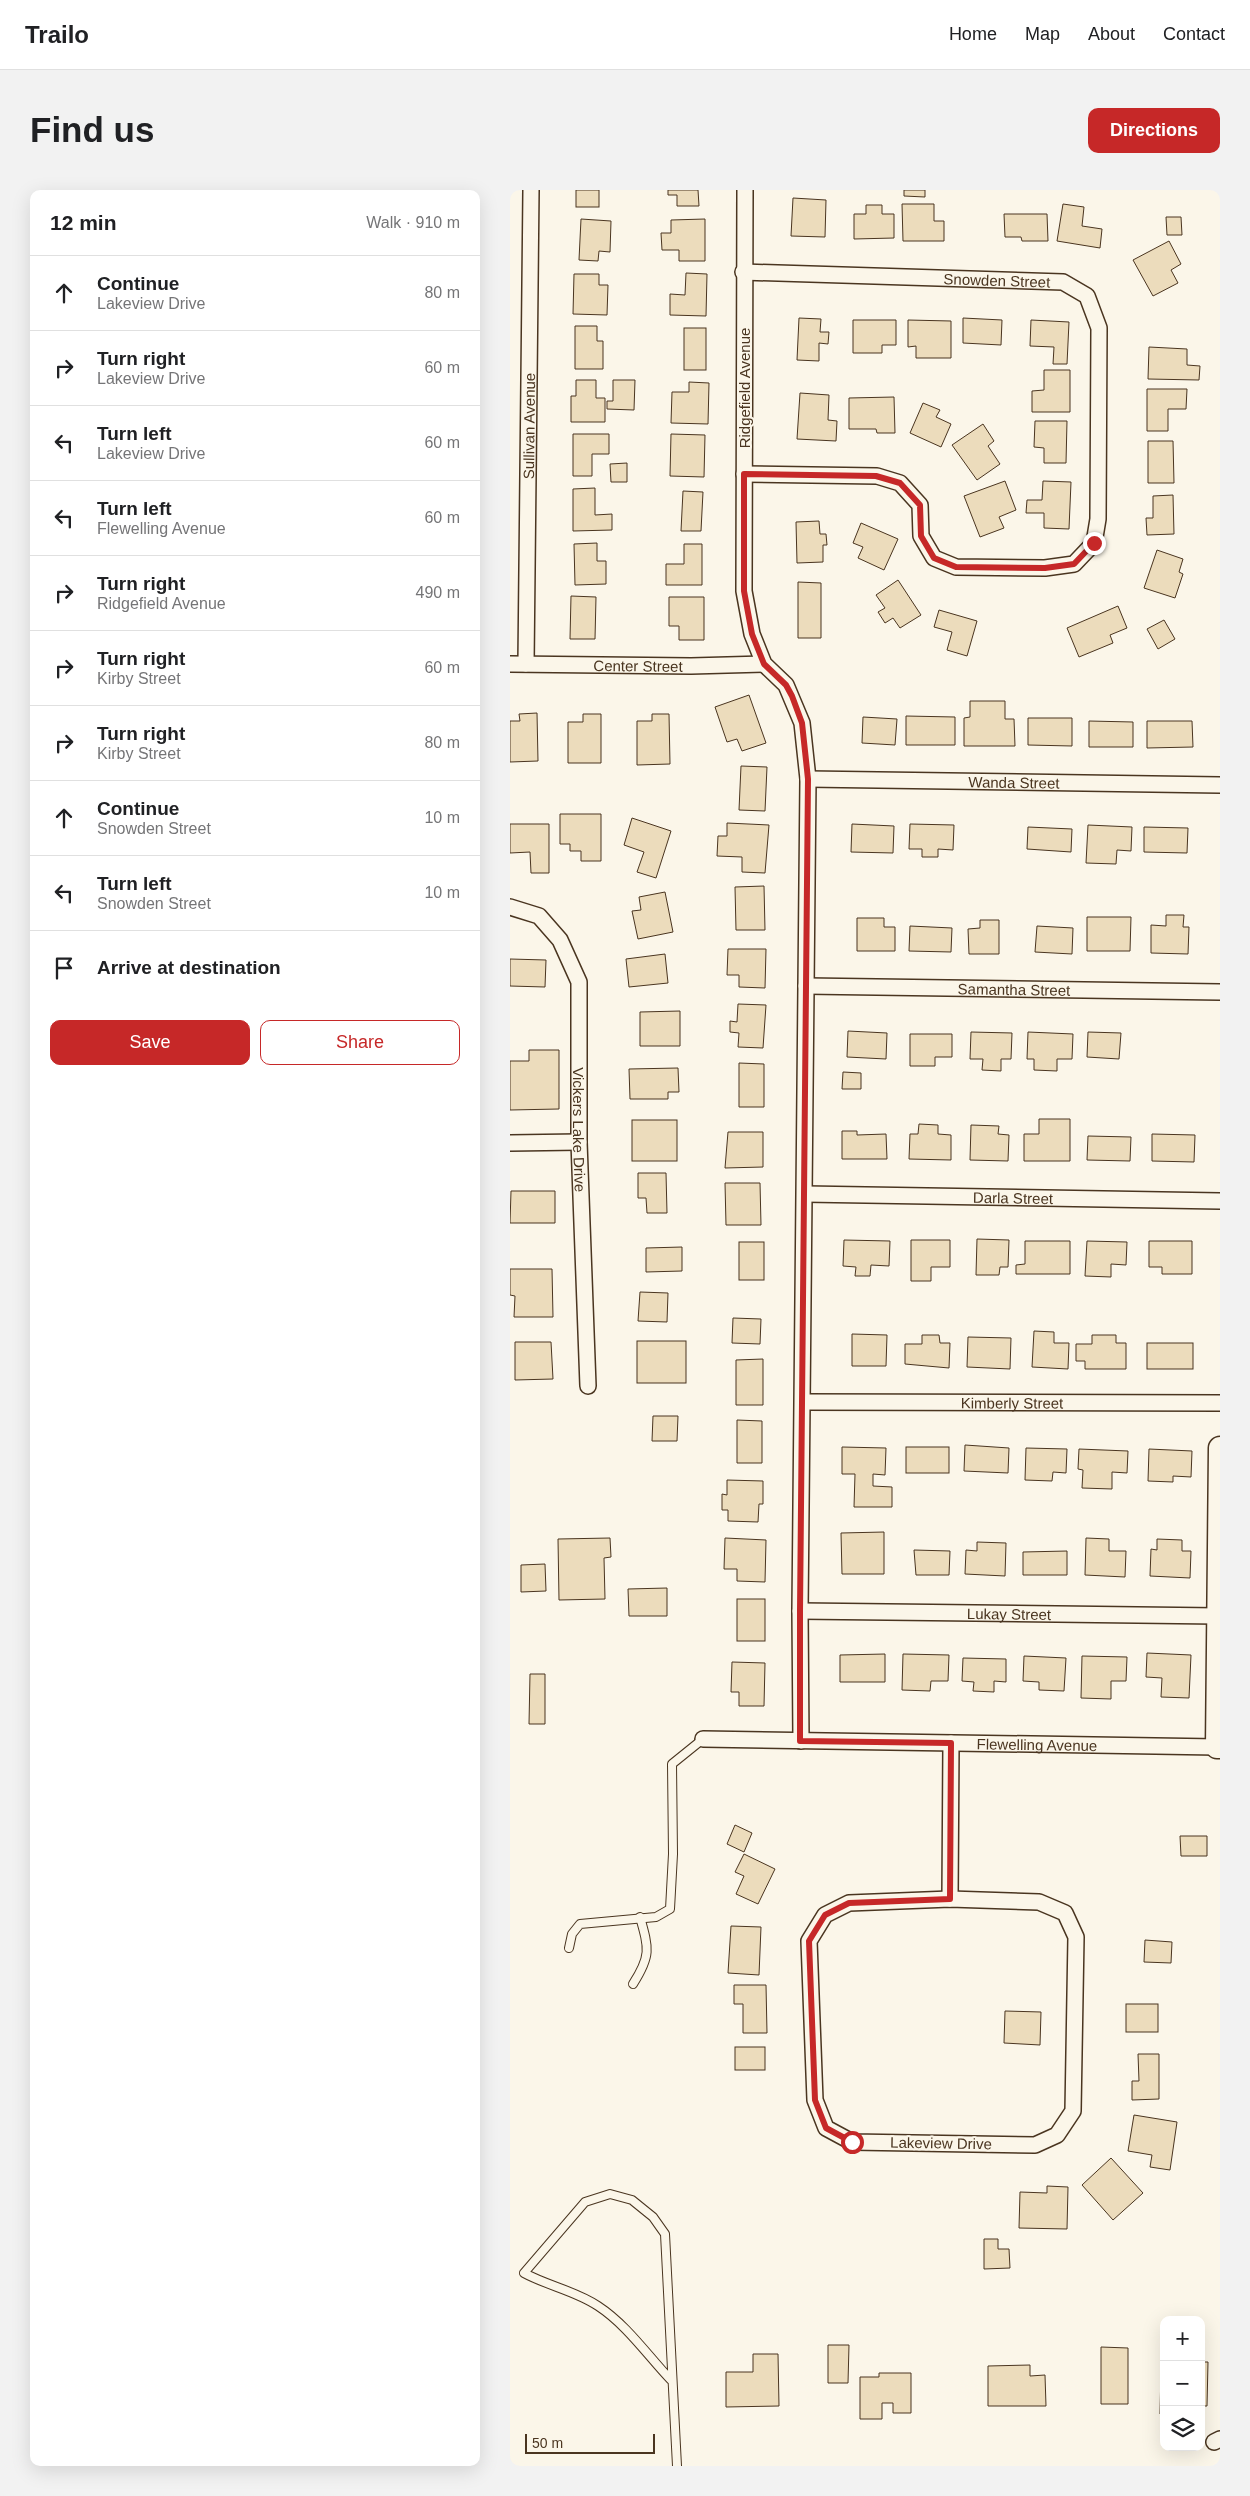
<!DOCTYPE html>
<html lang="en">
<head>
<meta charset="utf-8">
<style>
	:root { --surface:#fff; --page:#f2f2f2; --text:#202124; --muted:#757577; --line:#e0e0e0; --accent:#c62828 }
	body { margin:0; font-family:Arial,sans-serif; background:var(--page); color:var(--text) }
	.controls { position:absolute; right:15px; bottom:15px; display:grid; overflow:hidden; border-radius:10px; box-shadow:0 5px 20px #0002 }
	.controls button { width:45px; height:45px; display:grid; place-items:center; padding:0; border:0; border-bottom:1px solid var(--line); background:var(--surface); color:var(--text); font:25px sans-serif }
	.scale { position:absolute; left:15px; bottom:12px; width:130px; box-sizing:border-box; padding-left:5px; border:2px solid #4a3520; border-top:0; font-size:14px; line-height:18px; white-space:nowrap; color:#4a3520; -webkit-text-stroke:4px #fbf6e9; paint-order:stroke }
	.stop { position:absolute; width:15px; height:15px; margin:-11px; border:4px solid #c62828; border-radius:50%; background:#fff }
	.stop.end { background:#c62828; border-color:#fff; box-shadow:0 1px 5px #0008 }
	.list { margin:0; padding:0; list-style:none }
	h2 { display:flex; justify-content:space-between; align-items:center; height:65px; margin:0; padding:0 20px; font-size:21px }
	h2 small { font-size:16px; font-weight:400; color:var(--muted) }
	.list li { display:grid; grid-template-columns:32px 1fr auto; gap:15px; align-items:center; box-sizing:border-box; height:75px; padding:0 20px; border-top:1px solid var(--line) }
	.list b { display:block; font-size:19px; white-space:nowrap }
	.list p { margin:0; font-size:16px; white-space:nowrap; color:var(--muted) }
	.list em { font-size:16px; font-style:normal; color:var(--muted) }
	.actions { display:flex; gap:10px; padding:15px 20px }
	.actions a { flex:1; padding:11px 0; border:1px solid var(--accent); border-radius:10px; text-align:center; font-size:18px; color:var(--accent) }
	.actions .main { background:var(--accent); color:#fff }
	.icon { flex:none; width:28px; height:28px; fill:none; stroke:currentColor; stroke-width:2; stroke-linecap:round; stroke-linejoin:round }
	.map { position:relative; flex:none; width:710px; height:2276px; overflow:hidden; border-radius:10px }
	header { display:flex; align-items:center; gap:30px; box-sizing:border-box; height:70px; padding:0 25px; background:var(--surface); border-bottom:1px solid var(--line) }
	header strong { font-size:24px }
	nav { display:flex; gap:28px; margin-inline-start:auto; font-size:18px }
	.intro { display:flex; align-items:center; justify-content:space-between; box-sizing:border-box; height:120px; padding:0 30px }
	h1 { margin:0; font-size:35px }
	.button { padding:12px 22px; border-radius:10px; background:var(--accent); color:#fff; font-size:18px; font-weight:700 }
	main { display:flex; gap:30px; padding:0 30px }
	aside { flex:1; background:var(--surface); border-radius:10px; box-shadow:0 5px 20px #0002 }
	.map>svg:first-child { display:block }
	.building { fill:#ecdcbc; stroke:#4a3520 }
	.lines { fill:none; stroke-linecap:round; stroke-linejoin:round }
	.lane-casing { stroke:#4a3520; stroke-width:10 }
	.street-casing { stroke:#4a3520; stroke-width:18 }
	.secondary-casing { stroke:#4a3520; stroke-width:25 }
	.lane { stroke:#fbf6e9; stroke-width:8 }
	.street { stroke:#fbf6e9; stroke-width:15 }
	.secondary { stroke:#fbf6e9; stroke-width:22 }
	.route { stroke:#c62828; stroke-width:6 }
	.labels { text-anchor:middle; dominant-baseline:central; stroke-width:4; stroke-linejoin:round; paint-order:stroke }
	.street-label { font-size:15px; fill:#4a3520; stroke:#fbf6e9 }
</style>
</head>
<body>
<header>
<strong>Trailo</strong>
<nav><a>Home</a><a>Map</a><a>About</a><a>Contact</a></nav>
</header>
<div class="intro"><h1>Find us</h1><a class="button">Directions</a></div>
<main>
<aside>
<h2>12 min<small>Walk · 910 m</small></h2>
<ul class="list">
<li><svg class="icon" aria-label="ahead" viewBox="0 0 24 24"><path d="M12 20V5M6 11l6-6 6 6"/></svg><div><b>Continue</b><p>Lakeview Drive</p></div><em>80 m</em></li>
<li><svg class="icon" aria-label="right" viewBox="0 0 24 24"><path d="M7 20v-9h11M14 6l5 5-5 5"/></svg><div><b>Turn right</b><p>Lakeview Drive</p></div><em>60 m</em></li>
<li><svg class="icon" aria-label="left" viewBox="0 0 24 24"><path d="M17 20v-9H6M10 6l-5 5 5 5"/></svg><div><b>Turn left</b><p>Lakeview Drive</p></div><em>60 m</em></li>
<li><svg class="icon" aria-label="left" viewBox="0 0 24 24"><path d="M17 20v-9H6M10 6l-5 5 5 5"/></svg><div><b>Turn left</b><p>Flewelling Avenue</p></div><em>60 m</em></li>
<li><svg class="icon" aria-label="right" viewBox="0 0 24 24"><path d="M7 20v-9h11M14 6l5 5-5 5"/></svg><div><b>Turn right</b><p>Ridgefield Avenue</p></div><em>490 m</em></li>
<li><svg class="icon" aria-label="right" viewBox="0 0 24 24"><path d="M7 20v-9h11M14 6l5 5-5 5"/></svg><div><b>Turn right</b><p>Kirby Street</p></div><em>60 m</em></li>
<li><svg class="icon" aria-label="right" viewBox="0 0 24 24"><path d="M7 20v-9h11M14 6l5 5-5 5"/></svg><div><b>Turn right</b><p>Kirby Street</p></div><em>80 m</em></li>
<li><svg class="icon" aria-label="ahead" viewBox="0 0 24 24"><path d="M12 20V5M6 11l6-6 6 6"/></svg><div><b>Continue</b><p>Snowden Street</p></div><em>10 m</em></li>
<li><svg class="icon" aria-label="left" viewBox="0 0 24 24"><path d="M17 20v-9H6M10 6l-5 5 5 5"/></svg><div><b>Turn left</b><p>Snowden Street</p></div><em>10 m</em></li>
<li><svg class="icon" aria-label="arrive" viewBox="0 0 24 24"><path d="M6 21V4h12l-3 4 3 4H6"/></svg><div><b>Arrive at destination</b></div></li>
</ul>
<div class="actions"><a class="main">Save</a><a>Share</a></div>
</aside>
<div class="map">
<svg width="710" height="2276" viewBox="0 0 710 2276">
	<rect width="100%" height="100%" fill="#fbf6e9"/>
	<g class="building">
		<rect x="66" y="0" width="23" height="17"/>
		<path d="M158,0H188L189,16H167V5H158Z"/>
		<path d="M394,0H415V7L394,6Z"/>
		<path d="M283,8L316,10L315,47L281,46Z"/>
		<path d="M392,14H424V31H434V51H393Z"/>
		<path d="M553,14L574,17L572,36L592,39L590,58L547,51Z"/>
		<path d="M356,15H372V24H384V48L344,49V24H356Z"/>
		<path d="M494,24H537L538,51H512L511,47H495Z"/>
		<path d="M656,27H671L672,45H657Z"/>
		<path d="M71,29L101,31L100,62L89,61L88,71L69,70Z"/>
		<path d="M195,29V71H169V60H152L151,43H161V30Z"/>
		<path d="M659,51L671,74L661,80L668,93L643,106L623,70Z"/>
		<path d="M176,83L197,84L196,126L160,125V104L175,105Z"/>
		<path d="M64,84H89V95H98L97,125L63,124Z"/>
		<path d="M289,128L311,129L310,142H319L318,154L309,153V171L287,170Z"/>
		<path d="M453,128L492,130L491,155L453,153Z"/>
		<path d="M343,130H386V155H372V163H343Z"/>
		<path d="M398,130L441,131V168H406V156L398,157Z"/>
		<path d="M521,130L559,132L557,174H543L544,157L520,156Z"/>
		<path d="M65,136H87V151H93V179H65Z"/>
		<rect x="174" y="138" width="22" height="42"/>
		<path d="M639,157L677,159V175L690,176L689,190L638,189Z"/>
		<path d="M534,180H560V222H522V201L534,200Z"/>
		<path d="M66,190H86V208H95V232H61V206H66Z"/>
		<path d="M103,190H125L124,220L97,219V211H103Z"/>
		<path d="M179,192L199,193L198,234L161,233L162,202H179Z"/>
		<path d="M637,199H677L676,219H658V241H637Z"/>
		<path d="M290,203L319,205L318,230L327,231L326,251L287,249Z"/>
		<path d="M384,207L385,243H367L366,239H339V208Z"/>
		<path d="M413,213L430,220L426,227L441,234L431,257L400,243Z"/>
		<path d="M525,231H557L556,273H534V258L524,257Z"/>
		<path d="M473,234L484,251L478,256L490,274L467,290L442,255Z"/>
		<path d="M63,244H99V264H82V286H63Z"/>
		<path d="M161,244L195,245L194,287L160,286Z"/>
		<path d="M638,251H663L664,293H638Z"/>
		<path d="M117,273V292H101L100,274Z"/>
		<path d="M495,291L506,320L489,327L494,338L470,347L454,306Z"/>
		<path d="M533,291L561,292L559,339L534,338V323H516L517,310H532Z"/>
		<path d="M85,298V325L102,324V340L63,341V299Z"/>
		<path d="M173,301L193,302L191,341H171Z"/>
		<path d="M663,305L664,344L637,345L636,328H643V306Z"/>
		<path d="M309,331L310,344H316L317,355H313V372L287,373L286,332Z"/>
		<path d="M351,333L388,349L374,380L348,368L353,357L343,353Z"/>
		<path d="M87,353V371H96V394L65,395L64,354Z"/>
		<path d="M174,354H192V395H156V374H174Z"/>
		<path d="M647,360L673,369L669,382L673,384L665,408L634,398Z"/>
		<path d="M388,390L411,425L390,438L383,428L375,433L368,422L375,418L366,405Z"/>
		<path d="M288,392L311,393V448H288Z"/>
		<path d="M61,406L86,407L85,449H60Z"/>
		<path d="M159,407H194V450H169V436H159Z"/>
		<path d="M608,416L617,438L600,445L603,453L569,467L557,438Z"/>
		<path d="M429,420L467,431L457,466L437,460L442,442L424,437Z"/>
		<path d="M654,430L665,449L648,459L637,439Z"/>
		<path d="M239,505L256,553L232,561L227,549L217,552L205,517Z"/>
		<path d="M460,511H495V529H504L505,556H454V528L460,527Z"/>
		<path d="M27,523L28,571L0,572V531H10L9,524Z"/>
		<path d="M73,524H91V573H58V532H73Z"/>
		<path d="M142,524H159L160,574L127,575V531H142Z"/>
		<path d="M396,526L445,527V555H396Z"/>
		<path d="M353,527L387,529L385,555L352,553Z"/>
		<path d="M518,528H562V556L518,555Z"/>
		<path d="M579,531L623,532V557H579Z"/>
		<path d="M637,531H682L683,557L637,558Z"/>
		<path d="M231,576L257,577L255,621L229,620Z"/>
		<path d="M50,624H91V671H71V661H60V654H50Z"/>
		<path d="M122,628L161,641L146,688L127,682L134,662L114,655Z"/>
		<path d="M217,633L259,635L255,683L232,682V667L207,666L208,646H217Z"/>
		<path d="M0,634H39V683H21L20,662L0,663Z"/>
		<path d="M342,634L384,636L383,663L341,662Z"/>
		<path d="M400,634L444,635L443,660L428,659V667H412V659H399Z"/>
		<path d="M578,635L622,637L621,661L607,660L606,674L576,673Z"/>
		<path d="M518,637L562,639L561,662L517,659Z"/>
		<path d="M634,637L678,638L677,663L634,662Z"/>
		<path d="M254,696L255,740H226L225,697Z"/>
		<path d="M155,702L163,742L128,749L122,721L131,720L129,707Z"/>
		<path d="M656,725H674L673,737H679L678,764L641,763V735L656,736Z"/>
		<path d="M577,727H621L620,761H577Z"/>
		<path d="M347,728H374V737H385V761H347Z"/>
		<path d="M470,730H489V764H459L458,739L470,738Z"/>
		<path d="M400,736L442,738L441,762L399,761Z"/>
		<path d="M527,736L563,738L562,764L525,762Z"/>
		<path d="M218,759H256L255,798L229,797V785H217Z"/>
		<path d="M155,764L158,793L119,797L116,769Z"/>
		<path d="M0,769L36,770L35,797L0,796Z"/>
		<path d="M228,814L256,815L253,858L228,857L229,843L220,842V831L227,832Z"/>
		<path d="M170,821V856H130V822Z"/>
		<path d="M338,841L377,843L376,869L337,867Z"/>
		<path d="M461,842L502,843L501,869H491V881L472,880L473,869H460Z"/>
		<path d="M518,842L563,844L562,869H547V881L524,880V869H517Z"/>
		<path d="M578,842L611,843L609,869L577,867Z"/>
		<path d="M400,844H442V867H425V876H400Z"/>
		<path d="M19,860H49V919L0,920V871H19Z"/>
		<path d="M229,873L254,874V917H229Z"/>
		<path d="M168,878L169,902H158V909H120L119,879Z"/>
		<path d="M333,882L351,883V899H332Z"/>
		<path d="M529,929H560V971H514V944H529Z"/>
		<rect x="122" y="930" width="45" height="41"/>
		<path d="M409,934L428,935V944L441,945V970L399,969L400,944H408Z"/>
		<path d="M461,935L489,936L488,944L499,945L498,971L460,970Z"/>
		<path d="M332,941H347V945L376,944L377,969H332Z"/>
		<path d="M218,942H253V977L215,978Z"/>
		<path d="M642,944L685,945L684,972L642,971Z"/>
		<path d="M578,946L621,947L620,971L577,970Z"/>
		<path d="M128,983H156L157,1023H137L136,1008H128Z"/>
		<path d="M215,993H250L251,1035H216Z"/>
		<path d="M1,1001H45V1033H0Z"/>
		<path d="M467,1049L499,1050L498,1077H490L489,1085H466Z"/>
		<path d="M334,1050L380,1051L379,1076L361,1075L360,1086H345L346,1077L333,1076Z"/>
		<path d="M401,1050H440V1077H421V1091H401Z"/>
		<path d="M515,1051H560V1084H506V1075L515,1074Z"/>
		<path d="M577,1051L617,1052L616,1075L601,1074V1087L575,1086Z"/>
		<path d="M639,1051H682V1084H652V1077H639Z"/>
		<rect x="229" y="1052" width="25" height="38"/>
		<path d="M172,1057V1081L136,1082V1058Z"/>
		<path d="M0,1079H42L43,1127H4L5,1106L0,1105Z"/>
		<path d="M130,1102L158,1103L157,1132L128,1131Z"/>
		<path d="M223,1128L251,1129L250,1154L222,1153Z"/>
		<path d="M524,1141L544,1142V1153H559L558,1179L522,1177Z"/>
		<path d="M342,1144L377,1145L376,1176H342Z"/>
		<path d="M412,1145H429L430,1153H440L439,1178L395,1174V1154H412Z"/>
		<path d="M582,1145H606V1153H616V1179H575V1171H566V1154H582Z"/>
		<path d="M458,1147L501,1148L500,1179L457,1177Z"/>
		<rect x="127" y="1151" width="49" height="42"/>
		<path d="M5,1152H41L43,1189L5,1190Z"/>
		<rect x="637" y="1153" width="46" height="26"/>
		<path d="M253,1169V1215H226V1170Z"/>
		<path d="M143,1226H168L167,1251H142Z"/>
		<path d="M227,1230L252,1231V1273H227Z"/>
		<path d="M455,1255L499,1258L498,1283L454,1281Z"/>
		<path d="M332,1257L376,1258L375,1285L363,1284V1296L382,1297V1317H344L345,1284H332Z"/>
		<rect x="396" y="1257" width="43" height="26"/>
		<path d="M516,1258L557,1259L556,1283L543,1282L542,1291L515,1290Z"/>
		<path d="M569,1259L618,1261L617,1283L602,1282V1299L572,1298L573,1280L568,1279Z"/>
		<path d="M639,1259L682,1261L681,1287L663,1286V1292L638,1291Z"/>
		<path d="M217,1290L253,1291V1314H249L248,1332L218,1331V1320H212V1304L217,1305Z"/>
		<path d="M374,1342V1384H332L331,1343Z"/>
		<path d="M100,1348L101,1367L94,1368L95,1409L49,1410L48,1349Z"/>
		<path d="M215,1348L256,1350L255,1392L227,1391V1379H214Z"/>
		<path d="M576,1348L599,1349V1361H616L615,1387L575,1385Z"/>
		<path d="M647,1349L672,1350V1361H681L680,1388L640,1386L641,1359L647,1360Z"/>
		<path d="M467,1352L496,1353L495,1386L455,1384L456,1360L467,1361Z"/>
		<path d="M404,1360L440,1361L439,1385H406Z"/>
		<path d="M557,1361V1385H513V1362Z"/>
		<path d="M35,1374L36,1401L11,1402V1375Z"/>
		<path d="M157,1398V1426H119L118,1399Z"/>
		<rect x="227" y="1409" width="28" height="42"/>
		<path d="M637,1463L681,1465L679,1508L651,1507L652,1488L636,1487Z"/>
		<path d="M375,1464V1492H330V1465Z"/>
		<path d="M393,1464L439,1465L438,1491H421L420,1501L392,1500Z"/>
		<path d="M514,1466L556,1468L554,1501L529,1500V1492L513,1491Z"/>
		<path d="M572,1466L617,1467L616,1491H601V1509L571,1508Z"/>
		<path d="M453,1468L496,1469V1492L484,1491V1502L463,1501L464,1492L452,1491Z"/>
		<path d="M222,1472L255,1473L254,1516H229V1502H221Z"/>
		<path d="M20,1484H35V1534H19Z"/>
		<path d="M225,1635L242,1643L234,1662L217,1654Z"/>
		<path d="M670,1646H697V1666H671Z"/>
		<path d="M234,1664L265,1679L248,1714L226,1704L234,1686L225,1682Z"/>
		<path d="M221,1736L251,1737L249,1785L218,1783Z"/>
		<path d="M635,1750L662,1752L661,1773L634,1772Z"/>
		<path d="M224,1795H256L257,1843H233V1814H224Z"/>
		<rect x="616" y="1814" width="32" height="28"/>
		<path d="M495,1821L531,1822L530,1855L494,1853Z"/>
		<rect x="225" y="1857" width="30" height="23"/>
		<path d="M628,1864H649V1909L622,1910V1891H629Z"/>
		<path d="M624,1925L667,1932L660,1980L640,1977L642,1965L618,1961Z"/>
		<path d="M601,1968L633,2003L603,2030L572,1995Z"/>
		<path d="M537,1996L558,1997L557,2039L509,2038L510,2002L537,2003Z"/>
		<path d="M474,2049H488V2059H499L500,2078L474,2079Z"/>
		<path d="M318,2155H339L338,2193H318Z"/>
		<path d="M591,2157L618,2158V2214H591Z"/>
		<path d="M243,2164H268L269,2216L216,2217V2182H243Z"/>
		<path d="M691,2172H698L697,2216H691Z"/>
		<path d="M520,2175V2186L535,2185L536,2216H478V2176Z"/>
		<path d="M651,2179H654V2224H650Z"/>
		<path d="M369,2183H401V2223H383V2213H372V2229H350V2187H369Z"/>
	</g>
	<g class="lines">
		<g class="lane-casing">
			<g id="lane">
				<path d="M59,1758L62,1744L70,1734L146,1727L160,1719L163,1664L162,1574L193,1549"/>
				<path d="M123,1794C141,1766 139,1759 130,1727"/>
				<path d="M161,2190C138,2166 117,2135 88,2116C66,2101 38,2096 14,2083L75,2012L100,2004L122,2010L143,2027L155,2044L167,2276"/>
			</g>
		</g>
		<g class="street-casing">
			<g id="street">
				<path d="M235,0L234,401L242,444L254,474L276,495L292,533L298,589L290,1421L291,1551"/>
				<path id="s1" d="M233,82L553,92L577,106L589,138L588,329L584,353L564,374L535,378L446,377L424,368L411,346L410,315L390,293L367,286L234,284"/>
				<path id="s2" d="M0,474L181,476L254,474"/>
				<path id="s3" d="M16,474L21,0"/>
				<path id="s4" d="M298,589L710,595"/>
				<path id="s5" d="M0,717L29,726L50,750L69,792V952L78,1196"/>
				<path id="s6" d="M296,796L710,802"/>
				<path d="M0,953L69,952"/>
				<path id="s7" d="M295,1004L710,1011"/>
				<path id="s8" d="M293,1212L710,1213"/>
				<path id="s9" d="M290,1421L708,1426"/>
				<path id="s10" d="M193,1549L707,1557"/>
				<path d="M440,1709L529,1712L555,1723L566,1747L563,1921L547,1945L525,1955L342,1952L316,1938L305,1910L299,1751L315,1725L339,1713Z"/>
				<path d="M440,1709L441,1553"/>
				<path d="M704,2252L710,2249"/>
			</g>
		</g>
		<g class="secondary-casing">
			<path id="secondary" d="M710,1258L707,1557H710"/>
		</g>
		<use href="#lane" class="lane"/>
		<use href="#street" class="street"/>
		<use href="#secondary" class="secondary"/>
	</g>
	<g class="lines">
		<path class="route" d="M342,1952L316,1938L305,1910L299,1751L315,1725L339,1713L440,1709L441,1553L290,1551V1421L298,589L292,533L282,506L276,495L254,474L242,444L234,401V284L366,286L390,293L410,315L411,346L424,368L446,377L535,378L564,374L584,353"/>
	</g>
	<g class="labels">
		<g class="street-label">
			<text stroke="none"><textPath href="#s1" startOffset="254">Snowden Street</textPath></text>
			<text transform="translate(234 198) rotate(-90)">Ridgefield Avenue</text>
			<text stroke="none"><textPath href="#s3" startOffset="238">Sullivan Avenue</textPath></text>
			<text stroke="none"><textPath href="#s2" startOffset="128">Center Street</textPath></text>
			<text stroke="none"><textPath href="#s4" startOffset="206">Wanda Street</textPath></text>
			<text stroke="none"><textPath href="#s6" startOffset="208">Samantha Street</textPath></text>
			<text stroke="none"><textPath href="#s5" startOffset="256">Vickers Lake Drive</textPath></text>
			<text stroke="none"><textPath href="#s7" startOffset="208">Darla Street</textPath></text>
			<text stroke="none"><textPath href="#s8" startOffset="209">Kimberly Street</textPath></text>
			<text stroke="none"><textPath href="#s9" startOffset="209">Lukay Street</textPath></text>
			<text stroke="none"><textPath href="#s10" startOffset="334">Flewelling Avenue</textPath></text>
			<text transform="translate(431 1953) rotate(1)">Lakeview Drive</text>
		</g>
	</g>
</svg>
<div class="controls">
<button>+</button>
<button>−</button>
<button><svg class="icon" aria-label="layers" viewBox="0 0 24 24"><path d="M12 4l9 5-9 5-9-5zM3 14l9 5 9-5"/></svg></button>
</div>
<div class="scale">50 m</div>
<div class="stop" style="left:342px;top:1952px"></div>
<div class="stop end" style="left:584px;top:353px"></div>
</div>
</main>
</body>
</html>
